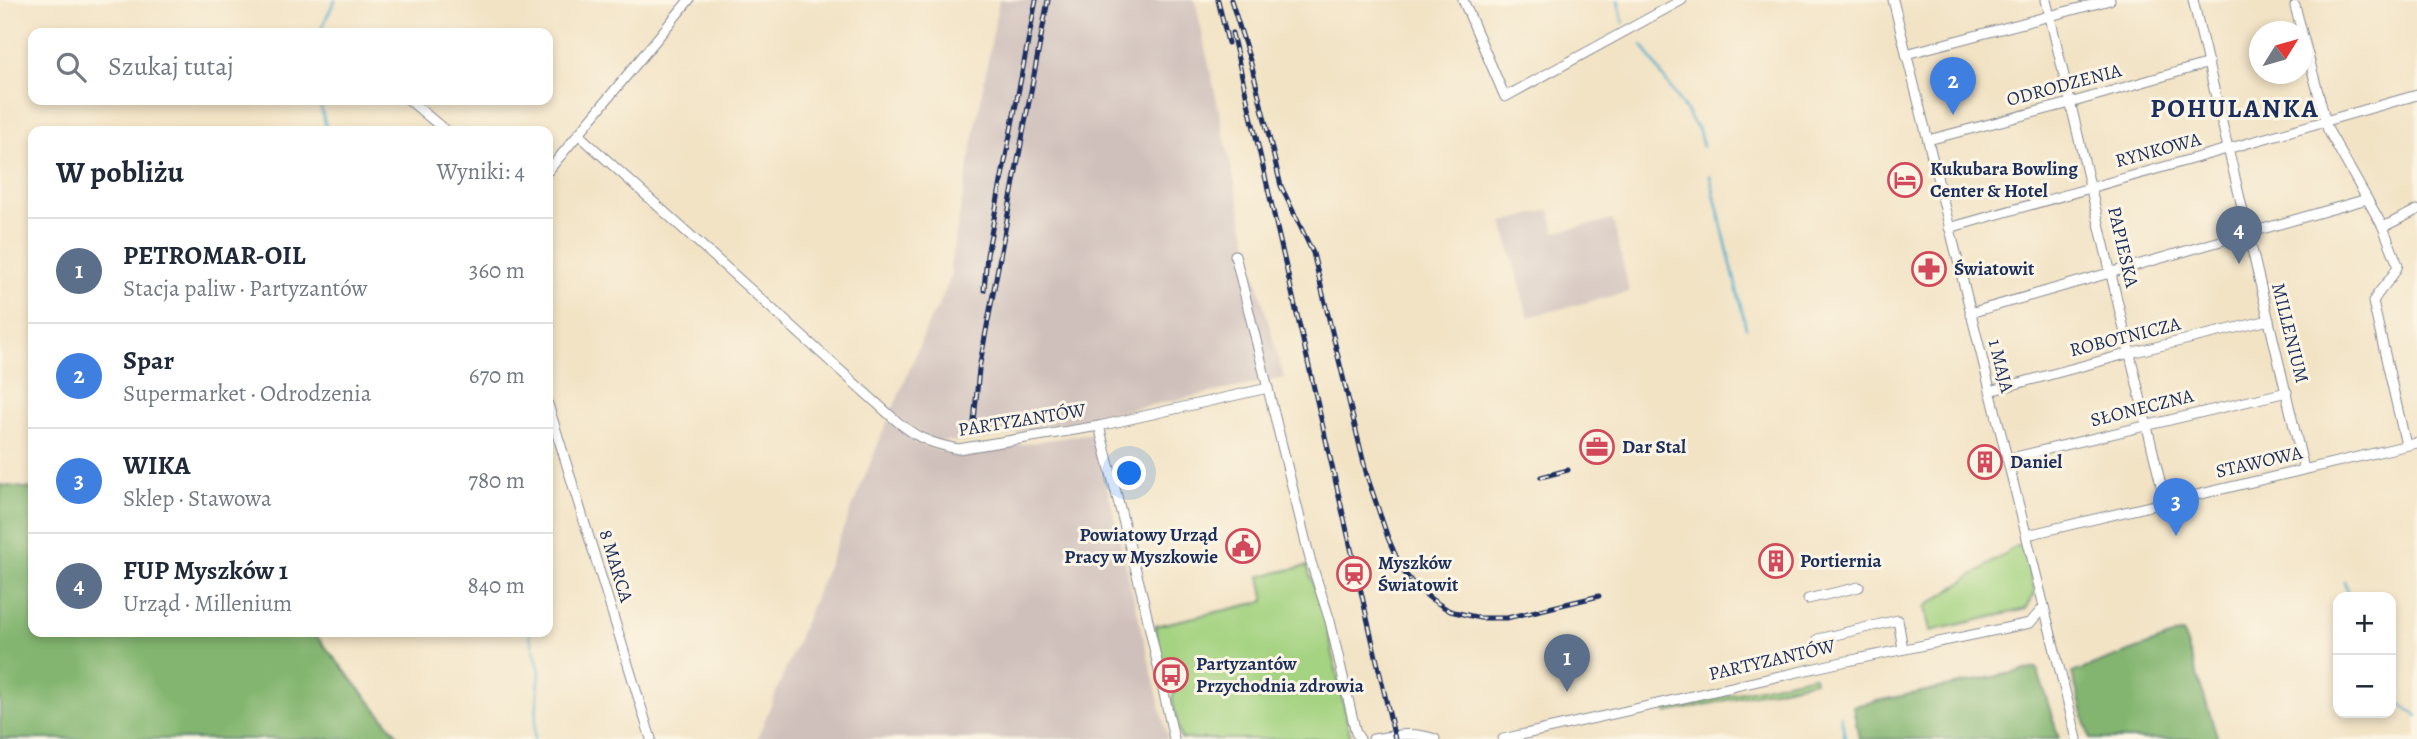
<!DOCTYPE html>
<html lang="pl">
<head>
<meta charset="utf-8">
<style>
	:root { --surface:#fff; --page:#f6f6f7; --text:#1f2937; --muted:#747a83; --line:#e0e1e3; --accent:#1a73e8 }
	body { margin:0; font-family:Alegreya,serif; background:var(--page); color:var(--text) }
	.controls { position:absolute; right:21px; bottom:21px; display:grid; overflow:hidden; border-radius:14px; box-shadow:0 4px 10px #0003 }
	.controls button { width:63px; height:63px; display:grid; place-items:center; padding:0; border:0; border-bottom:2px solid var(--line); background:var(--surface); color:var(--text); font:35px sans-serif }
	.compass { position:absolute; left:2249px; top:21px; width:63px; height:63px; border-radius:50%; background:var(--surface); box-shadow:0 4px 10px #0003; rotate:53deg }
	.you { position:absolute; left:1130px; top:474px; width:24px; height:24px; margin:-18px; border:5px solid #fff; border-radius:50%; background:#1a73e8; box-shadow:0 0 0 10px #1a73e833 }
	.badge { display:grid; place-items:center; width:46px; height:46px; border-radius:50%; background:var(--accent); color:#fff; font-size:23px; font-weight:700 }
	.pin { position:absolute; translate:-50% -58px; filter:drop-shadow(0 2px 4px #0008) }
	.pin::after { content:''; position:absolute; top:37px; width:24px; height:21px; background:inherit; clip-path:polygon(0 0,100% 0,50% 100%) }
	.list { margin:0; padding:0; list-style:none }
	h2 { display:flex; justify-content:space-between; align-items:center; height:91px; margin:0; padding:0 28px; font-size:30px }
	h2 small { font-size:23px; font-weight:400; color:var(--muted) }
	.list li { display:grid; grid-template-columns:46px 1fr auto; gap:21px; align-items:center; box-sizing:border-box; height:105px; padding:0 28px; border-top:2px solid var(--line) }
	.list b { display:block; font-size:26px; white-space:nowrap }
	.list p { margin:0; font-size:23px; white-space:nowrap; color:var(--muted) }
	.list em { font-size:23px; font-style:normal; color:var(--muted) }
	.icon { flex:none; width:38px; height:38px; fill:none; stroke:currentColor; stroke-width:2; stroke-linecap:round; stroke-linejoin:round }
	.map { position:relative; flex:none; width:2417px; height:739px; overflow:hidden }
	.search { position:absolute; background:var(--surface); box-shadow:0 4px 10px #0003; left:28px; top:28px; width:525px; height:77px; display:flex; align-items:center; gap:18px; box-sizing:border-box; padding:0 24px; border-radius:14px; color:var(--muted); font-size:26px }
	.panel { position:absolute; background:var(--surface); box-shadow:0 4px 10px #0003; left:28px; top:126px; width:525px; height:511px; border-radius:14px }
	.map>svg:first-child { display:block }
	.industrial { fill:#cfc0bb }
	.green { fill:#a4d381; stroke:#608170; stroke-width:2 }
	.forest { fill:#83b56f; stroke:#4f7266; stroke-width:2 }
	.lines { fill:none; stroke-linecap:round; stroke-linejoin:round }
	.stream { stroke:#50aecf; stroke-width:2.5 }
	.minor-casing { stroke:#868992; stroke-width:11 }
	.minor { stroke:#fff; stroke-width:9 }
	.rail-casing { stroke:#1b2f5e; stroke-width:5 }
	.rail { stroke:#fcf5e5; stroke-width:2.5; stroke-dasharray:8; stroke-linecap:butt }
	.labels { text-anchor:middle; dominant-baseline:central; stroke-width:6; stroke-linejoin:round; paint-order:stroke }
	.street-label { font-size:19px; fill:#1b2f5e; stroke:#fcf5e5 }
	.poi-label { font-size:19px; font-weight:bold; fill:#1b2f5e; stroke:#fcf5e5; text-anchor:start }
	.district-label { font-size:26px; font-weight:bold; letter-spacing:2px; fill:#1b2f5e; stroke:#fcf5e5 }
</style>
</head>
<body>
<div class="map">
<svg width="2417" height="739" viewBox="0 0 2417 739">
	<rect width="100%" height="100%" fill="#fcf5e5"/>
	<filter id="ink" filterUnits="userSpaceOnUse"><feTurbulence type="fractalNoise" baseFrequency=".0143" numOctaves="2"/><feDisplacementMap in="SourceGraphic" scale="14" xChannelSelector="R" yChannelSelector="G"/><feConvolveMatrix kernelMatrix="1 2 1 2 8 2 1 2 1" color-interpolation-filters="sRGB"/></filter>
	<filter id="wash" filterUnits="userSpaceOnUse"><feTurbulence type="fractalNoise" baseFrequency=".00686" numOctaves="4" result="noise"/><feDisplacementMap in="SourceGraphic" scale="28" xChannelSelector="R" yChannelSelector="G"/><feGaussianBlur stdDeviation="1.57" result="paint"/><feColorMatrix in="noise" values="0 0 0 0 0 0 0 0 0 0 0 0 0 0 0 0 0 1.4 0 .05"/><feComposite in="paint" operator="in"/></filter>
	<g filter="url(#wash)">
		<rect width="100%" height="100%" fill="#f2e3c5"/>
		<g class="industrial">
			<path d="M999,0H1195L1252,263L1284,378L985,439L960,442L933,440L905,423L891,410L895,404L932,315L938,308L952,274L950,267Z"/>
			<path d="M1550,210L1555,232L1613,220L1629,292L1528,317L1503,222Z"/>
			<path d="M888,420L916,443L949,454L987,450L1091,433L1095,437L1168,739H757Z"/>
		</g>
		<g class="green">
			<path d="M2018,545L2023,547L2035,593L2026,609L1930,631L1925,607Z"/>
			<path d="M1307,566L1326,622L1351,739H1181L1172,698L1175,691L1173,683L1177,682L1174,673H1171L1168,664L1162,660L1155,626L1265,601L1260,576Z"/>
			<path d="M1814,676L1815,681L1667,713L1665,711L1666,709Z"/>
		</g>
		<g class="forest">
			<path d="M0,485L33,489V632H313L401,739H0Z"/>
			<path d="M2183,632L2218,739H2090L2072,673Z"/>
			<path d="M2037,668L2059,739H1859L1853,706Z"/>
		</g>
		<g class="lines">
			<g class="stream">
				<path d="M1618,0L1623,23"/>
				<path d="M319,33L335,0"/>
				<path d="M1642,45L1699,131L1703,147"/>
				<path d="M319,100L327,131"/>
				<path d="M1710,176L1746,328"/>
				<path d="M2344,581L2349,597"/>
				<path d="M529,632L540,671L534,739"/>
				<path d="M2391,697L2417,716"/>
				<path d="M1841,716L1845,739"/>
			</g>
		</g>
	</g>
	<g filter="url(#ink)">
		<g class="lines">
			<g class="minor-casing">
				<g id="minor">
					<path d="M1463,0L1505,97L1682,0"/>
					<path d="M1893,0L2077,739"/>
					<path d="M2046,0L2165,502"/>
					<path d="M2193,0L2304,469"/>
					<path d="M2295,6L2328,130L2383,227L2398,265C2393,280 2379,288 2373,302L2406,445"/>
					<path d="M330,31L332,33"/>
					<path d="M1906,54L2110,0"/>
					<path d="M409,100L446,131"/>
					<path d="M578,134L892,417C915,437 928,443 958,449L1099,426L1268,388"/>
					<path d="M1928,140L2070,103L2209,63"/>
					<path d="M548,171L689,0"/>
					<path d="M2383,227L2417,210"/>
					<path d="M1949,228L2417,95"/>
					<path d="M1235,255L1310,559L1330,621L1356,733L1360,739"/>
					<path d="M1970,313L2367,199"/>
					<path d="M1990,391L2130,353L2269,320"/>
					<path d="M548,404L651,739"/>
					<path d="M1099,426L1143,598L1174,739"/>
					<path d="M2007,459L2287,392"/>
					<path d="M2027,535L2417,443"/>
					<path d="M1808,599L1859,587"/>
					<path d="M1818,639L1898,620L1903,649"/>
					<path d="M1373,739C1396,735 1413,731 1435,739"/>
					<path d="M1503,739L1833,664L2030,623L2043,608"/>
				</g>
			</g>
			<use href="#minor" class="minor"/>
			<g class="rail-casing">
				<g id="rail">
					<path d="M1218,0L1228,43"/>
					<path d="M1231,0L1252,67L1281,186L1313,253L1367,476L1388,538L1401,568L1414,585L1431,599L1450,611L1480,618H1507L1599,596"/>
					<path d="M1232,33L1395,739"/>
					<path d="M984,290L987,255L1036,0"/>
					<path d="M973,432L979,369L1048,0"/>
					<path d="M1541,477L1568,470"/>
				</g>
			</g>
			<use href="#rail" class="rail"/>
		</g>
	</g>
	<defs>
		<g id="hotel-ring" transform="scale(1.75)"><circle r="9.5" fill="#fcf5e5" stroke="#d1495b" stroke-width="1.5"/><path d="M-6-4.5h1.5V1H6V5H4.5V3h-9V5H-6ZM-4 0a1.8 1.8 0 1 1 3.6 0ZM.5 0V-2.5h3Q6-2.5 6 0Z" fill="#d1495b"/></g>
		<g id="pharmacy-ring" transform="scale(1.75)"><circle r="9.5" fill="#fcf5e5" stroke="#d1495b" stroke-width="1.5"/><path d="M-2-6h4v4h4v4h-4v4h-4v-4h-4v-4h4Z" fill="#d1495b"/></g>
		<g id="office-ring" transform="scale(1.75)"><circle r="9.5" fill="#fcf5e5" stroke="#d1495b" stroke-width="1.5"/><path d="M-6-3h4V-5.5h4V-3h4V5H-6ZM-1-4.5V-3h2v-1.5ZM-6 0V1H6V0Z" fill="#d1495b"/></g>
		<g id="building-ring" transform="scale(1.75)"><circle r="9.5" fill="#fcf5e5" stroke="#d1495b" stroke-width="1.5"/><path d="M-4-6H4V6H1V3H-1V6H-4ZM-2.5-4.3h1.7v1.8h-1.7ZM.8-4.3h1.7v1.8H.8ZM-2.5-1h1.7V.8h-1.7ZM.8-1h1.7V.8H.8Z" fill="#d1495b"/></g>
		<g id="civic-ring" transform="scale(1.75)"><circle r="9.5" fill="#fcf5e5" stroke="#d1495b" stroke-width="1.5"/><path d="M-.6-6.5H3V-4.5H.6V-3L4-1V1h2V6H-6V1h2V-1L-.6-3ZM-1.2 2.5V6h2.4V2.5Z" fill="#d1495b"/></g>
		<g id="station-ring" transform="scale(1.75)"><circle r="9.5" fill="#fcf5e5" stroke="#d1495b" stroke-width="1.5"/><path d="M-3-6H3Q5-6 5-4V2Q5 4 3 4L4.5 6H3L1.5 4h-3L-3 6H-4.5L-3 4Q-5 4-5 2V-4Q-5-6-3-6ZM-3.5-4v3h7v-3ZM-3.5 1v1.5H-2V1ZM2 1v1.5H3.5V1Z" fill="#d1495b"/></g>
		<g id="bus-ring" transform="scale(1.75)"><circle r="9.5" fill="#fcf5e5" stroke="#d1495b" stroke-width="1.5"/><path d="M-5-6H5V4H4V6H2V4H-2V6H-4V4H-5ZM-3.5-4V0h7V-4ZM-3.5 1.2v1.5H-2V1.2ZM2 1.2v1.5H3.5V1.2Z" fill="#d1495b"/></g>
	</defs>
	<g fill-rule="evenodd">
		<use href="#hotel-ring" x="1905" y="180"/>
		<use href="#pharmacy-ring" x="1929" y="269"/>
		<use href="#office-ring" x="1597" y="447"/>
		<use href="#building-ring" x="1985" y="462"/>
		<use href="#civic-ring" x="1243" y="546"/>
		<use href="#building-ring" x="1776" y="561"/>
		<use href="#station-ring" x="1354" y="574"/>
		<use href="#bus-ring" x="1171" y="675"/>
	</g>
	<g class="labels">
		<g class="street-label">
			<text transform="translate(2064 85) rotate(-15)">ODRODZENIA</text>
			<text transform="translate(2158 150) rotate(-15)">RYNKOWA</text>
			<text transform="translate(2123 247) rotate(77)">PAPIESKA</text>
			<text transform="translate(2290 333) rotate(76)">MILLENIUM</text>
			<text transform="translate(2125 337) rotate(-14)">ROBOTNICZA</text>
			<text transform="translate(2001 366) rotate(76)">1 MAJA</text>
			<text transform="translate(2142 408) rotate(-14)">SŁONECZNA</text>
			<text transform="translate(1022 420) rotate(-9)">PARTYZANTÓW</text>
			<text transform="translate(2259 462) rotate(-13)">STAWOWA</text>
			<text transform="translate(616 566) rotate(73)">8 MARCA</text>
			<text transform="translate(1772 660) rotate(-13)">PARTYZANTÓW</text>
		</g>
		<g class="poi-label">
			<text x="1930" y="169">Kukubara Bowling<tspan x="1930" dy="22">Center &amp; Hotel</tspan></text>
			<text x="1954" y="269">Światowit</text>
			<text x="1622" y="447">Dar Stal</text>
			<text x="2010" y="462">Daniel</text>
			<text x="1218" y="535" text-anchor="end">Powiatowy Urząd<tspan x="1218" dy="22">Pracy w Myszkowie</tspan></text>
			<text x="1800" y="561">Portiernia</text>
			<text x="1378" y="563">Myszków<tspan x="1378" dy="22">Światowit</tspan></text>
			<text x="1196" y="664">Partyzantów<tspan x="1196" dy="22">Przychodnia zdrowia</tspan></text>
		</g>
		<g class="district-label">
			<text x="2235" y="108">POHULANKA</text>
		</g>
	</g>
</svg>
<div class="controls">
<button>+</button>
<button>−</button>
</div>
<svg class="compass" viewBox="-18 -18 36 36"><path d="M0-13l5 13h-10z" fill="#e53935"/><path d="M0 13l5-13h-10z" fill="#747a83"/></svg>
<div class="you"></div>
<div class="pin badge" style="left:1567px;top:692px;background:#5c6f8a">1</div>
<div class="pin badge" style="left:1953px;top:115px;background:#3f7fe0">2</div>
<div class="pin badge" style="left:2176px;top:536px;background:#3f7fe0">3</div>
<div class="pin badge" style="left:2239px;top:264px;background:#5c6f8a">4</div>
<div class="search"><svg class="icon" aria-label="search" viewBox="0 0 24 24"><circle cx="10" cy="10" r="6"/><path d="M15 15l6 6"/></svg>Szukaj tutaj</div>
<section class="panel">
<h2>W pobliżu<small>Wyniki: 4</small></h2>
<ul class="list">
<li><span class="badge" style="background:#5c6f8a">1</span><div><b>PETROMAR-OIL</b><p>Stacja paliw · Partyzantów</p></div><em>360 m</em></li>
<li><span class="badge" style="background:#3f7fe0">2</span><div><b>Spar</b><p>Supermarket · Odrodzenia</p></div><em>670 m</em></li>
<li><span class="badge" style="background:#3f7fe0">3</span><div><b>WIKA</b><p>Sklep · Stawowa</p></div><em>780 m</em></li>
<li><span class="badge" style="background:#5c6f8a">4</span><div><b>FUP Myszków 1</b><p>Urząd · Millenium</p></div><em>840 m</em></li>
</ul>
</section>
</div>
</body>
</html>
